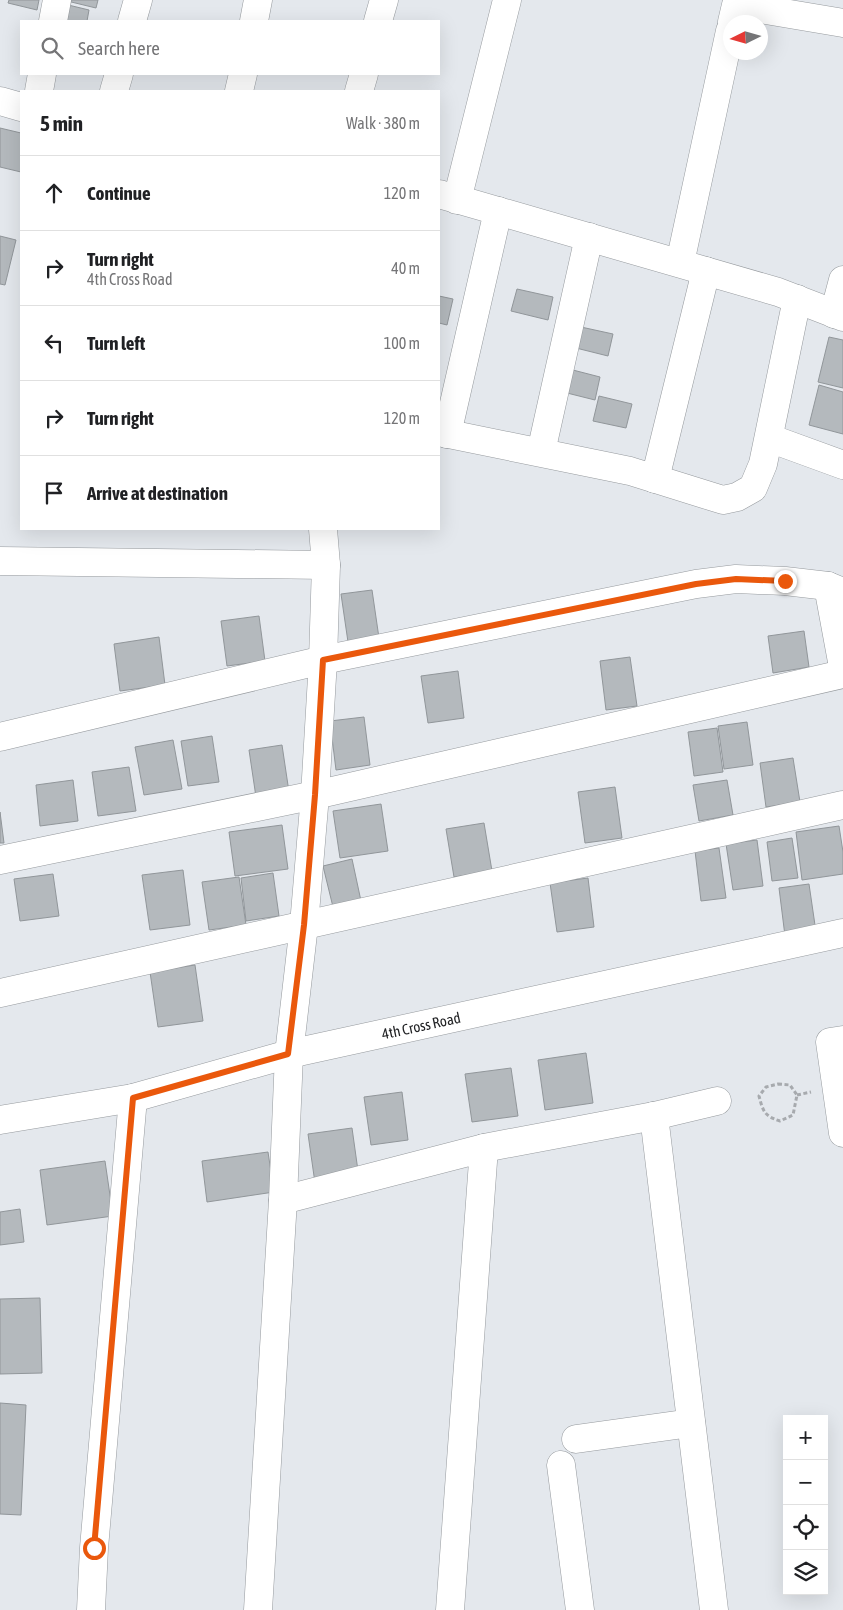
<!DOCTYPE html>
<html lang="en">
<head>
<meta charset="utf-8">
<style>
	:root { --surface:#fff; --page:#f2f2f2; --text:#202124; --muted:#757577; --line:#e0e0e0 }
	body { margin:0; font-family:"Asap Condensed",sans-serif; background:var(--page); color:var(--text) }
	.controls { position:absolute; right:15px; bottom:15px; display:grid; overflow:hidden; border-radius:0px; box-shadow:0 5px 20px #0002 }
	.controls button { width:45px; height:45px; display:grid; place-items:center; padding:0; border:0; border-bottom:1px solid var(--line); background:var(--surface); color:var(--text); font:25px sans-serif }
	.compass { position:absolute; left:723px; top:15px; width:45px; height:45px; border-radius:50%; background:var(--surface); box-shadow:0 5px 20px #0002; rotate:265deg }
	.stop { position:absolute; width:15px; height:15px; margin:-11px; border:4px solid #ea580c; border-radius:50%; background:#fff }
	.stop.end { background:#ea580c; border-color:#fff; box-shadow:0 1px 5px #0008 }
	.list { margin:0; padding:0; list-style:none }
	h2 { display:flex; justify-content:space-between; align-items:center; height:65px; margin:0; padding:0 20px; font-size:21px }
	h2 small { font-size:16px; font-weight:400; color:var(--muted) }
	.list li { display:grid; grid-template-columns:32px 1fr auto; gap:15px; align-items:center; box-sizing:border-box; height:75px; padding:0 20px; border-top:1px solid var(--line) }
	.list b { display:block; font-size:19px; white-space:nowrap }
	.list p { margin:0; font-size:16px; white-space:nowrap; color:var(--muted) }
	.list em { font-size:16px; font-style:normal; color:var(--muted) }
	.icon { flex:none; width:28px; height:28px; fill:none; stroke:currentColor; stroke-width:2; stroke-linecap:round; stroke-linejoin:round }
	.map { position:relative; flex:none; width:843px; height:1610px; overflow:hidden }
	.search { position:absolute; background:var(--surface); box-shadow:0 5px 20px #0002; left:20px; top:20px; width:420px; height:55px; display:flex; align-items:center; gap:12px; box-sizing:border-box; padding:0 18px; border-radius:0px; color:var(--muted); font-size:19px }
	.panel { position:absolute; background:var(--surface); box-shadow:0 5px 20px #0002; left:20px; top:90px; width:420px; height:440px; border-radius:0px }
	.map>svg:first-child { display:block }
	.building { fill:#b4b9bd; stroke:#91969a }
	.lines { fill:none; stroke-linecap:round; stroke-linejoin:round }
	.minor-casing { stroke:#969a9e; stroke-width:29 }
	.path { stroke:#a7aaae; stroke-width:3; stroke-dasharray:4 2.5; stroke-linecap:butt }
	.minor { stroke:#fff; stroke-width:28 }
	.route { stroke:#ea580c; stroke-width:6 }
	.labels { text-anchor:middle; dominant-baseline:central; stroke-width:4; stroke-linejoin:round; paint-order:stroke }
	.street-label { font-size:15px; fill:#222325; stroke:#fff }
</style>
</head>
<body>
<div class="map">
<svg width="843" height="1610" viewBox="0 0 843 1610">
	<rect width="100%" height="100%" fill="#e4e8ed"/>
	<g class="building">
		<path d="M9,0H39L37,10L8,3Z"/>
		<path d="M63,0H98L96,8Z"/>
		<path d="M60,3L89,10L87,21H56Z"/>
		<path d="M0,128L21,133V172L0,167Z"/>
		<path d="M0,236L16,240L5,285L0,284Z"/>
		<path d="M517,289L553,297L548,320L511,311Z"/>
		<path d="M439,296L453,299L447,325L439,323Z"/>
		<path d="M581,327L613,334L608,356L576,348Z"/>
		<path d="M829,337L843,340V388L818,382Z"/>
		<path d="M569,369L600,377L595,400L563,392Z"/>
		<path d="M819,385L843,392V434L809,425Z"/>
		<path d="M599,396L632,404L626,428L593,421Z"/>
		<path d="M372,590L379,638L348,642L341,594Z"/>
		<path d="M259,616L265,661L227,666L221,621Z"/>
		<path d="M804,631L809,667L773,673L768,636Z"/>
		<path d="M159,637L165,685L120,691L114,644Z"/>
		<path d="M630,657L637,706L606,710L600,661Z"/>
		<path d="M458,671L464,718L428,723L421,676Z"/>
		<path d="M364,717L370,765L336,770L330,721Z"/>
		<path d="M747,722L753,765L724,769L718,726Z"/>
		<path d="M717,728L723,772L694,776L688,732Z"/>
		<path d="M212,736L219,782L188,786L181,741Z"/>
		<path d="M173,740L182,789L144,795L135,747Z"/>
		<path d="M282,745L289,792L256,797L249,750Z"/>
		<path d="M793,758L800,802L766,807L760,763Z"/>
		<path d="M129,767L136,811L98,816L92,772Z"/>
		<path d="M73,780L78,821L40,826L36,785Z"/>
		<path d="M727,780L733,815L699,821L693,785Z"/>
		<path d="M615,787L622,838L585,843L578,792Z"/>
		<path d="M381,804L388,851L340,858L333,811Z"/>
		<path d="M0,812L4,843H0Z"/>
		<path d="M484,823L492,871L454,877L446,829Z"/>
		<path d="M282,825L288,869L235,876L229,832Z"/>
		<path d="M839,826L843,852V874L802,880L796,832Z"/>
		<path d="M792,838L798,878L772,881L767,842Z"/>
		<path d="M757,840L763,886L733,890L726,844Z"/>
		<path d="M719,848L726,898L701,901L695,851Z"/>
		<path d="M352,859L361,901L333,907L323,866Z"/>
		<path d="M183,870L190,925L150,930L142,875Z"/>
		<path d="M273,873L279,916L246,921L241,878Z"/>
		<path d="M53,874L59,916L20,921L14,879Z"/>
		<path d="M239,877L246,925L209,930L202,882Z"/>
		<path d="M588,878L594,927L557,932L550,883Z"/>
		<path d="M809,884L816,932L785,936L779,888Z"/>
		<path d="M195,965L203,1021L158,1027L150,972Z"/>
		<path d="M586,1053L593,1103L545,1110L538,1060Z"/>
		<path d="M511,1068L518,1116L472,1122L465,1074Z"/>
		<path d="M402,1092L408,1140L371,1145L364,1097Z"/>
		<path d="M352,1128L359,1178L315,1183L308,1134Z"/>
		<path d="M268,1152L274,1192L207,1202L202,1161Z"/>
		<path d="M105,1161L113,1216L47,1225L40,1170Z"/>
		<path d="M20,1209L24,1242L0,1245V1212Z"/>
		<path d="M40,1298L42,1373L0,1374V1299Z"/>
		<path d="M0,1403L26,1405L21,1515L0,1514Z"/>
	</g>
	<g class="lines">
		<g class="minor-casing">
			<g id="minor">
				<path d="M53,21L57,0"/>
				<path d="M132,21L138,0"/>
				<path d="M254,21L258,0"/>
				<path d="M378,21L384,0"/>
				<path d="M732,22L736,5L843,23"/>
				<path d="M39,91L42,74"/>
				<path d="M114,91L119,74"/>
				<path d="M239,91L243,74"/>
				<path d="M359,91L364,74"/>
				<path d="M0,101L21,107"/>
				<path d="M439,194L778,292L843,317"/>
				<path d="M457,200L507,0"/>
				<path d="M680,263L730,31"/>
				<path d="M834,314L843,280"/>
				<path d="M439,432L630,471L723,500L737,497L753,488L763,464L797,299"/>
				<path d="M447,434L498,211"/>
				<path d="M769,438L843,465"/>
				<path d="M541,452L589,237"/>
				<path d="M655,479L706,271"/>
				<path d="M0,561L326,565"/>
				<path d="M828,586L843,667"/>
				<path d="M0,737L323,660L696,584L736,579L785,581L828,586L843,592"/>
				<path d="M0,860L315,795L843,674"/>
				<path d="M0,993L843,805"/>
				<path d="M843,1040L830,1042L843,1133"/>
				<path d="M654,1116L714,1610"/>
				<path id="s1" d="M0,1120L133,1098L289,1054L843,933"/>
				<path d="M484,1148L654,1116L717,1101"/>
				<path d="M283,1200L484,1148L450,1610"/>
				<path d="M576,1439L691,1423"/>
				<path d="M561,1465L580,1610"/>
				<path d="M91,1610L94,1548L133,1098"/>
				<path d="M258,1610L283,1200L289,1054L304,925L315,795L323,660L326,565L323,529"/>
			</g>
		</g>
		<g class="path">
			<path d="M778,1084L790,1085L797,1095L793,1115L780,1121C764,1116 763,1111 759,1096L766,1087Z"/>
			<path d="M797,1095L811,1092"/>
		</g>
		<use href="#minor" class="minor"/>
	</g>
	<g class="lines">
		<path class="route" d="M94,1548L133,1098L288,1054L304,925L315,795L323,660L696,584L736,579L785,581"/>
	</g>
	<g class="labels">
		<g class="street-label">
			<text stroke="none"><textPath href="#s1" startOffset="432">4th Cross Road</textPath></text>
		</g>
	</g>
</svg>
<div class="controls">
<button>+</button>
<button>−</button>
<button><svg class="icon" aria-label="locate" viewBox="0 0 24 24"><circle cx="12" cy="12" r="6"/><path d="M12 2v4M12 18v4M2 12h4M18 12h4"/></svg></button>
<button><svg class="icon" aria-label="layers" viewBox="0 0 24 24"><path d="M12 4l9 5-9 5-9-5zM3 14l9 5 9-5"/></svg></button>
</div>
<svg class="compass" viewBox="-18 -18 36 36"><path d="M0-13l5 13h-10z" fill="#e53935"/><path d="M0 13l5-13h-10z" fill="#757577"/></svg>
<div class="stop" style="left:94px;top:1548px"></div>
<div class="stop end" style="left:785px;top:581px"></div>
<div class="search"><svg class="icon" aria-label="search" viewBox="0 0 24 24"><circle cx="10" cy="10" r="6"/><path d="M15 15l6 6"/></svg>Search here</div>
<section class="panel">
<h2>5 min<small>Walk · 380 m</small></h2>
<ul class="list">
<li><svg class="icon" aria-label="ahead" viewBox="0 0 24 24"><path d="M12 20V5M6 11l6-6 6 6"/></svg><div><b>Continue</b></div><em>120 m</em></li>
<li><svg class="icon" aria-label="right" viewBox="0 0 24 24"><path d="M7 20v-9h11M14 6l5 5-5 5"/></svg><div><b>Turn right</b><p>4th Cross Road</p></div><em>40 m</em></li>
<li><svg class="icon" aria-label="left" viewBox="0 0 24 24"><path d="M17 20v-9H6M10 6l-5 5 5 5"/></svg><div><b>Turn left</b></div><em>100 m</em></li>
<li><svg class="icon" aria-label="right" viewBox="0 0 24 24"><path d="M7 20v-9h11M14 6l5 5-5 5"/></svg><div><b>Turn right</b></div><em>120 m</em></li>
<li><svg class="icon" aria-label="arrive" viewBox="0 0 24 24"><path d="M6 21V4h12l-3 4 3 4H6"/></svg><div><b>Arrive at destination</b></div></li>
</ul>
</section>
</div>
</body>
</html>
